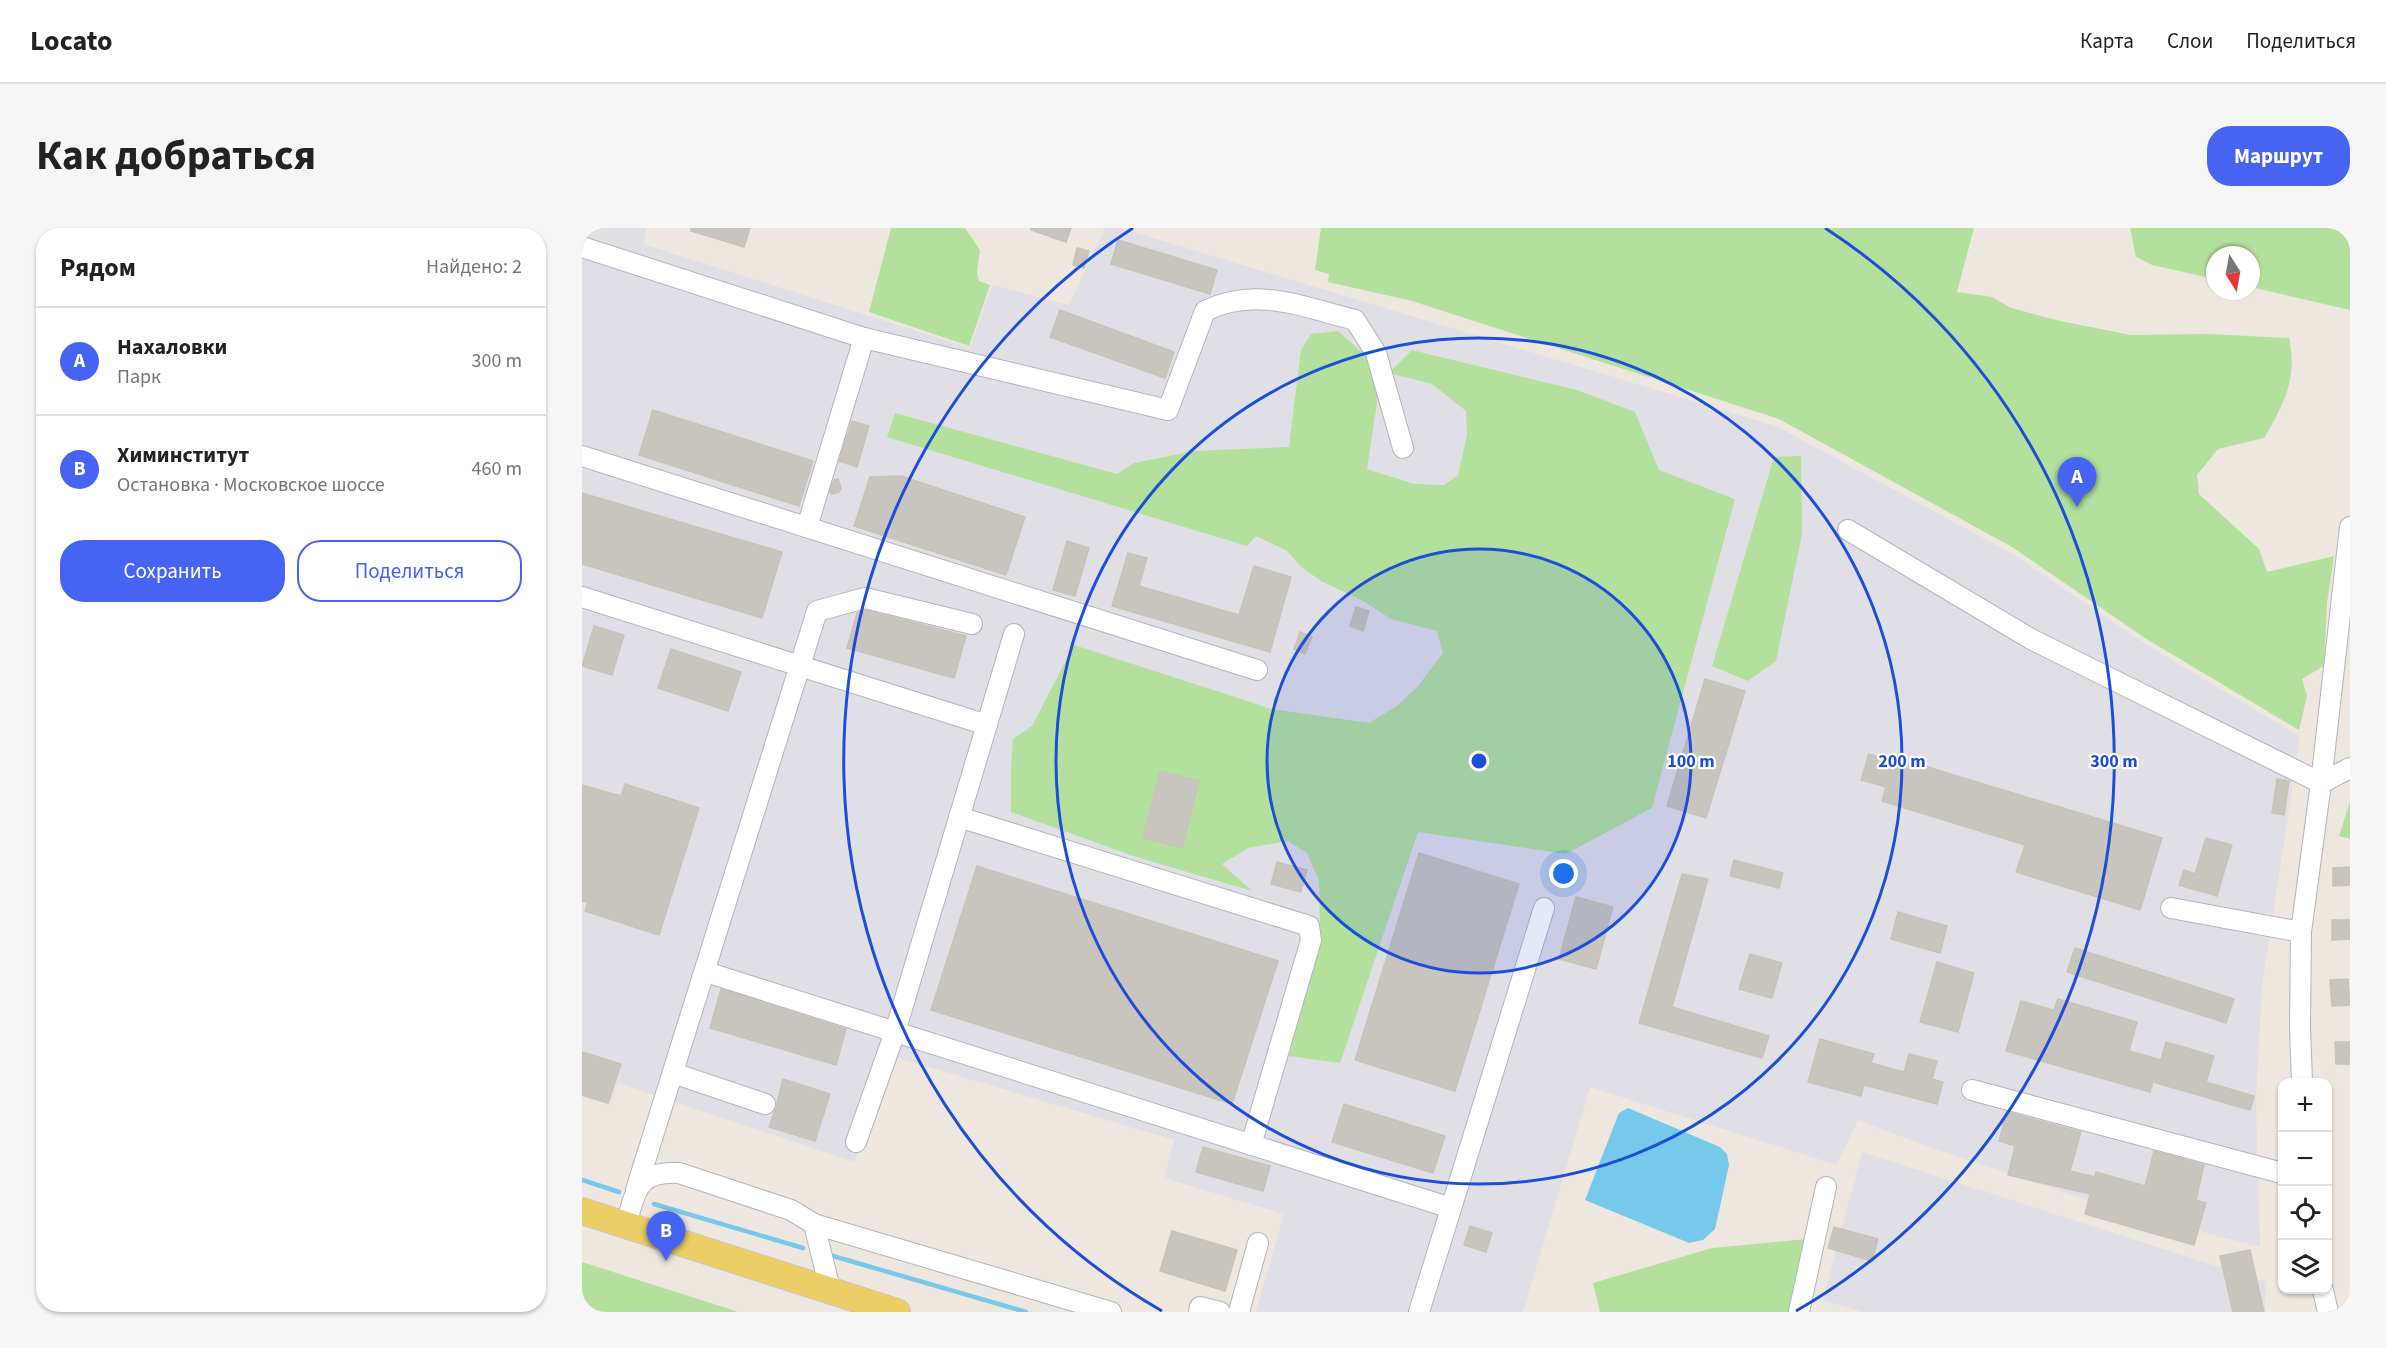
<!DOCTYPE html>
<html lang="ru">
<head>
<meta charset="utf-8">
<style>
	:root { --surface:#fff; --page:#f6f6f6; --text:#222; --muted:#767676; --line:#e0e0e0; --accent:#4663f2 }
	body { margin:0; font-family:"Source Sans 3",sans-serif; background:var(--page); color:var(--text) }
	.controls { position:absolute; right:18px; bottom:18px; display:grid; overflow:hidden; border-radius:12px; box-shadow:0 2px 4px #0004 }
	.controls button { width:54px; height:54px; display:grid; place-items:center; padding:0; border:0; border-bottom:2px solid var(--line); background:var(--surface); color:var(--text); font:30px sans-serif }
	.compass { position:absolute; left:1624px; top:18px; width:54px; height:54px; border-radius:50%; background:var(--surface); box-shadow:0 2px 4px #0004; rotate:169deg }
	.you { position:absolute; left:982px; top:646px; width:21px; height:21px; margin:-15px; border:4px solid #fff; border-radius:50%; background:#1a73e8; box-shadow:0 0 0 9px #1a73e833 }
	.badge { display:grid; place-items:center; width:39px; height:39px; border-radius:50%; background:var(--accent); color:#fff; font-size:20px; font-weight:700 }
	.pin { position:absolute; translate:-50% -50px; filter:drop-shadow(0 2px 3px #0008) }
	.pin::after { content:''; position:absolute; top:32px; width:21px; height:18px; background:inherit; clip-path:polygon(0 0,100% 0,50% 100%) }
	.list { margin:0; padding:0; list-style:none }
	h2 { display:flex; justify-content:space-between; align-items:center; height:78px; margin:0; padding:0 24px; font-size:26px }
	h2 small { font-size:20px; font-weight:400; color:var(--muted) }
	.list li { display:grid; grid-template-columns:39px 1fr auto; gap:18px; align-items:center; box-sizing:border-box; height:108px; padding:0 24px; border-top:2px solid var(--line) }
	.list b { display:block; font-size:22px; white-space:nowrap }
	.list p { margin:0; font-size:20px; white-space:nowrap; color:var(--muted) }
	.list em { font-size:20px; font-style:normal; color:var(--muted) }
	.actions { display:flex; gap:12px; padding:18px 24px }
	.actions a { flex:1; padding:14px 0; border:2px solid var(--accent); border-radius:24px; text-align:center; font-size:21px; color:var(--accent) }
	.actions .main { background:var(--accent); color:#fff }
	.icon { flex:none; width:33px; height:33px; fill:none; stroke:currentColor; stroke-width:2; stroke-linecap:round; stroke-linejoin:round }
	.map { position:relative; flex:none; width:1768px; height:1084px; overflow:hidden; border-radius:24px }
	header { display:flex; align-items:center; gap:36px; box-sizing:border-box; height:84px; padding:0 30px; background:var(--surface); border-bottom:2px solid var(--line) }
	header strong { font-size:28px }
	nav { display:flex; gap:33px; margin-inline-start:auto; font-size:21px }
	.intro { display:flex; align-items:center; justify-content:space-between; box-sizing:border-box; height:144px; padding:0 36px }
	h1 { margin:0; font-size:42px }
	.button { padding:15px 27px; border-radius:24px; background:var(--accent); color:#fff; font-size:21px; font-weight:700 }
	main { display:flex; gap:36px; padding:0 36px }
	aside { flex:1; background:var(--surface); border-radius:24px; box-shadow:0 2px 4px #0004 }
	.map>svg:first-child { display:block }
	.industrial { fill:#e1dfe6 }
	.green { fill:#b3e19d }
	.water { fill:#76c9ea }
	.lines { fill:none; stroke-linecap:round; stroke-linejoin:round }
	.stream { stroke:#76c9ea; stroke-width:4.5 }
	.building { fill:#c8c4be; stroke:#c8c3b8; stroke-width:1.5 }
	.minor-casing { stroke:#b2b4be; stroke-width:22 }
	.major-casing { stroke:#c8c8c8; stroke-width:28 }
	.minor { stroke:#fff; stroke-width:20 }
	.major { stroke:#ebce65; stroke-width:26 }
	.ring { fill:none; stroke:#1d4ed8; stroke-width:3 }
	.centre { fill:#1d4ed8; stroke:#fff; stroke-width:3 }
	.ring-label { font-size:18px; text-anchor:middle; font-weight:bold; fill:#1d4ed8; stroke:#fff; stroke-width:4.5; stroke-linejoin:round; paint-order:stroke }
</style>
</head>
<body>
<header>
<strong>Locato</strong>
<nav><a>Карта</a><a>Слои</a><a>Поделиться</a></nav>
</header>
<div class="intro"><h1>Как добраться</h1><a class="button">Маршрут</a></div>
<main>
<aside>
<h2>Рядом<small>Найдено: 2</small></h2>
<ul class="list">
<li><span class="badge">A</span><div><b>Нахаловки</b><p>Парк</p></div><em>300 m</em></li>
<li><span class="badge">B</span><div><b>Химинститут</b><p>Остановка · Московское шоссе</p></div><em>460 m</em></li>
</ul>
<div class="actions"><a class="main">Сохранить</a><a>Поделиться</a></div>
</aside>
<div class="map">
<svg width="1768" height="1084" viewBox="0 0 1768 1084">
	<rect width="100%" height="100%" fill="#ede7df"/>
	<g class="industrial">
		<path d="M0,0H65L61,16L388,120L410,57L487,77L523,0H538L1194,198L1429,325L1568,419L1718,509L1680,758L1674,870L1678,1019L1531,981L1336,915L1276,892L1255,937L1008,859L941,1084H674L702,986L582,950L592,912L310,828L273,934L36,855L28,877L0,869Z"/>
		<path d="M1280,924L1684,1054L1683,1084H1281L1241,1072Z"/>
	</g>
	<g class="green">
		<path d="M309,0H383L398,22L395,44L397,53L408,57L387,118L287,84Z"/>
		<path d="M739,0H1392L1375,64L1410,69L1429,80L1478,93L1549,107L1625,106L1707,110C1716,150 1702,176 1682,210L1636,221L1615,247L1617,266L1677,321L1685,344L1752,328L1745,375L1742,438L1720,451L1725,468L1717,502L1566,412L1430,319L1197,191L830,73L746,54L747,46L733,42Z"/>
		<path d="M1548,0H1768V82L1669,59V27H1633V51L1570,37L1554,29Z"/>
		<path d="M756,103L785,129L797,161L785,241L832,256L862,257L876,247L885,207L884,183L850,156L807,145L830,122L995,162L1053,184L1077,242L1153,271L1070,580L984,626L836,604L758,835L707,828L738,709L737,653L725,625L706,613L666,620L640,636L670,663L551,628L429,584V540L431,511L450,498L492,417L690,481L787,495L815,478L836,458L861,425L855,403L809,391L781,373L739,353L718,338L705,323L674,308L665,318L305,209L313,185L535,246L552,235L612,223L707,219L719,122L729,106Z"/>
		<path d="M1219,228L1220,306L1194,433L1166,453L1130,438L1192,229Z"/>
		<path d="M1768,574V611L1757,608Z"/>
		<path d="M1225,1011L1211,1077L1231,1084H1018L1011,1055L1130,1020Z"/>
		<path d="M0,1034L138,1078L156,1084H0Z"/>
	</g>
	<path class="water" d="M1046,880L1138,919L1145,926L1147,937L1133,1001L1121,1012L1107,1015L1003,972L1037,885Z"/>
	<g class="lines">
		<g class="stream">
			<path d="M0,952L37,964"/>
			<path d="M72,976L221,1020"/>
			<path d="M251,1028L444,1084"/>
		</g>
	</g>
	<g class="building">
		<path d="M109,0H168L162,19L109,3Z"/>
		<path d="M449,0H489L484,14L449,2Z"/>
		<path d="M536,12L635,42L628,66L529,36Z"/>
		<path d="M495,20L507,23L502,40L491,37Z"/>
		<path d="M478,82L592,124L583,150L468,109Z"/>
		<path d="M71,182L231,233L217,278L57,227Z"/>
		<path d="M270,193L287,198L275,239L257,233Z"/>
		<path d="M319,248L443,289L424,347L272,298L288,249Z"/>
		<path d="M256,251L259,260L257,264L250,266L248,264L252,252Z"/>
		<path d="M0,265L200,324L180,390L0,336Z"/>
		<path d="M485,313L507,320L493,368L471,362Z"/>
		<path d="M546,325L565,330L557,358L657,387L672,338L709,349L688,424L530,378Z"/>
		<path d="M774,379L787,383L781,403L768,398Z"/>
		<path d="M283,382L384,408L372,450L265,420L275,385Z"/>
		<path d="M12,398L42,407L30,447L0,438Z"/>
		<path d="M718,404L730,409L723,426L712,421Z"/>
		<path d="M89,421L159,444L146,483L76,460Z"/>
		<path d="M1123,451L1163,463L1124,590L1085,578Z"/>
		<path d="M1287,526L1314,534L1316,530L1580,610L1558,682L1434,644L1443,617L1300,573L1304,559L1279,552Z"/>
		<path d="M578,543L617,553L600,620L561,610Z"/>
		<path d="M1695,551L1707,553L1702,587L1690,585Z"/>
		<path d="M43,556L117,580L77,707L3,683L6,674L0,673V557L39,568Z"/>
		<path d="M1624,610L1650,617L1635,668L1597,657L1602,642L1613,646Z"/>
		<path d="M837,625L937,656L873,863L773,832Z"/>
		<path d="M1152,632L1201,645L1197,660L1148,648Z"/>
		<path d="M695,634L725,642L719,664L689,656Z"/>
		<path d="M395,638L696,733L650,876L349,782Z"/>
		<path d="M1768,639V657L1751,658V640Z"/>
		<path d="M1100,646L1126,651L1090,779L1187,808L1180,830L1057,795Z"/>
		<path d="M994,669L1031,679L1014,741L977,731Z"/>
		<path d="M1316,684L1365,698L1358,725L1309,711Z"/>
		<path d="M1750,692H1768V711L1750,712Z"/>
		<path d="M1493,720L1652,771L1644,795L1485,744Z"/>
		<path d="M1168,726L1200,735L1190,770L1157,761Z"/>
		<path d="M1355,734L1392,745L1376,804L1338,794Z"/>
		<path d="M1766,751L1768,777L1750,778L1748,752Z"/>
		<path d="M139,761L264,801L254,837L128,800Z"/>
		<path d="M1476,771L1555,794L1547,823L1579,832L1584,814L1632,828L1624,854L1672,868L1668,882L1571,854L1568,864L1424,823L1439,773L1472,782Z"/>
		<path d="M1238,811L1292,826L1289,835L1322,844L1327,826L1355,833L1350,851L1361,854L1355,876L1282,857L1279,868L1226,854Z"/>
		<path d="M1753,814H1768V836H1754Z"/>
		<path d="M0,824L39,836L26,875L0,867Z"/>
		<path d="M201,851L248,866L233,913L187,899L194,879Z"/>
		<path d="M762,876L863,908L851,945L750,914Z"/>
		<path d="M1425,884L1499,904L1488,943L1513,949L1514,944L1563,958L1572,923L1622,937L1614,972L1624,975L1612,1017L1503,986L1508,966L1426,947L1433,918L1417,913Z"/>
		<path d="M621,919L688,938L681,963L614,944Z"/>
		<path d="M888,998L910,1005L904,1024L882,1017Z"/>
		<path d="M1252,999L1296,1011L1290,1033L1246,1020Z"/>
		<path d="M590,1003L655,1022L643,1063L578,1043Z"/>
		<path d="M1668,1022L1682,1084H1651L1638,1028Z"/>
	</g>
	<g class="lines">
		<g class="minor-casing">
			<g id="minor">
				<path d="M0,19L282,110L586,182L623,83C673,58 722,79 773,92L794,125L821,220"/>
				<path d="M0,228L675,442"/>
				<path d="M225,299L282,110"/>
				<path d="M1266,302L1449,411L1739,555"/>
				<path d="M0,369L405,497"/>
				<path d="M1739,555L1768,540"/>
				<path d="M377,589L727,698L729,712L669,917"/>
				<path d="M1589,680L1719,704"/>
				<path d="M124,744L869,980"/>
				<path d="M91,845L183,876"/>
				<path d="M1720,854L1718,799L1719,704L1739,555L1768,299"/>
				<path d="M1390,862L1700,945"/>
				<path d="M274,914L313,804L432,406"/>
				<path d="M54,962L235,383L283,370L390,396"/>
				<path d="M232,996L529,1084"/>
				<path d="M44,997C54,962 55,943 97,945L209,982L232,996L249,1065"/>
				<path d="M1741,1062L1746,1084"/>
				<path d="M617,1084L618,1079L638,1084"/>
				<path d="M657,1084L676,1015"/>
				<path d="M837,1084L962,680"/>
				<path d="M1217,1084L1244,959"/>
			</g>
		</g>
		<g class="major-casing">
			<path id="major" d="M0,983L315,1084"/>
		</g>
		<use href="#minor" class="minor"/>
		<use href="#major" class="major"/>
	</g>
	<circle cx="897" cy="533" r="212" fill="#1d4ed8" fill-opacity=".12"/>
	<g class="ring">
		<circle cx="897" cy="533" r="212"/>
		<circle cx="897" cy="533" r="423"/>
		<path d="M580 1083A635 635 0 0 1 551 0M1243 0A635 635 0 0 1 1214 1083"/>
	</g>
	<circle cx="897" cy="533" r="9" class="centre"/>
	<g class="ring-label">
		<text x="1109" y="539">100 m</text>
		<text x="1320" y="539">200 m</text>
		<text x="1532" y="539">300 m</text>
	</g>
</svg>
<div class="controls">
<button>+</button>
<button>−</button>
<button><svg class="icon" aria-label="locate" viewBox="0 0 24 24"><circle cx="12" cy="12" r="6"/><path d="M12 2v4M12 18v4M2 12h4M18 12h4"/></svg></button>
<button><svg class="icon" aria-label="layers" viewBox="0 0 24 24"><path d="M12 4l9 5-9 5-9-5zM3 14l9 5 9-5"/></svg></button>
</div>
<svg class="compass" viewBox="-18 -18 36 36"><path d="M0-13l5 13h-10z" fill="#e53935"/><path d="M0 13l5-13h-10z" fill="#767676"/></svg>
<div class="you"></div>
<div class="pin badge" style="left:1495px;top:279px">A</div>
<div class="pin badge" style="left:84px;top:1033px">B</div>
</div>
</main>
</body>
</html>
